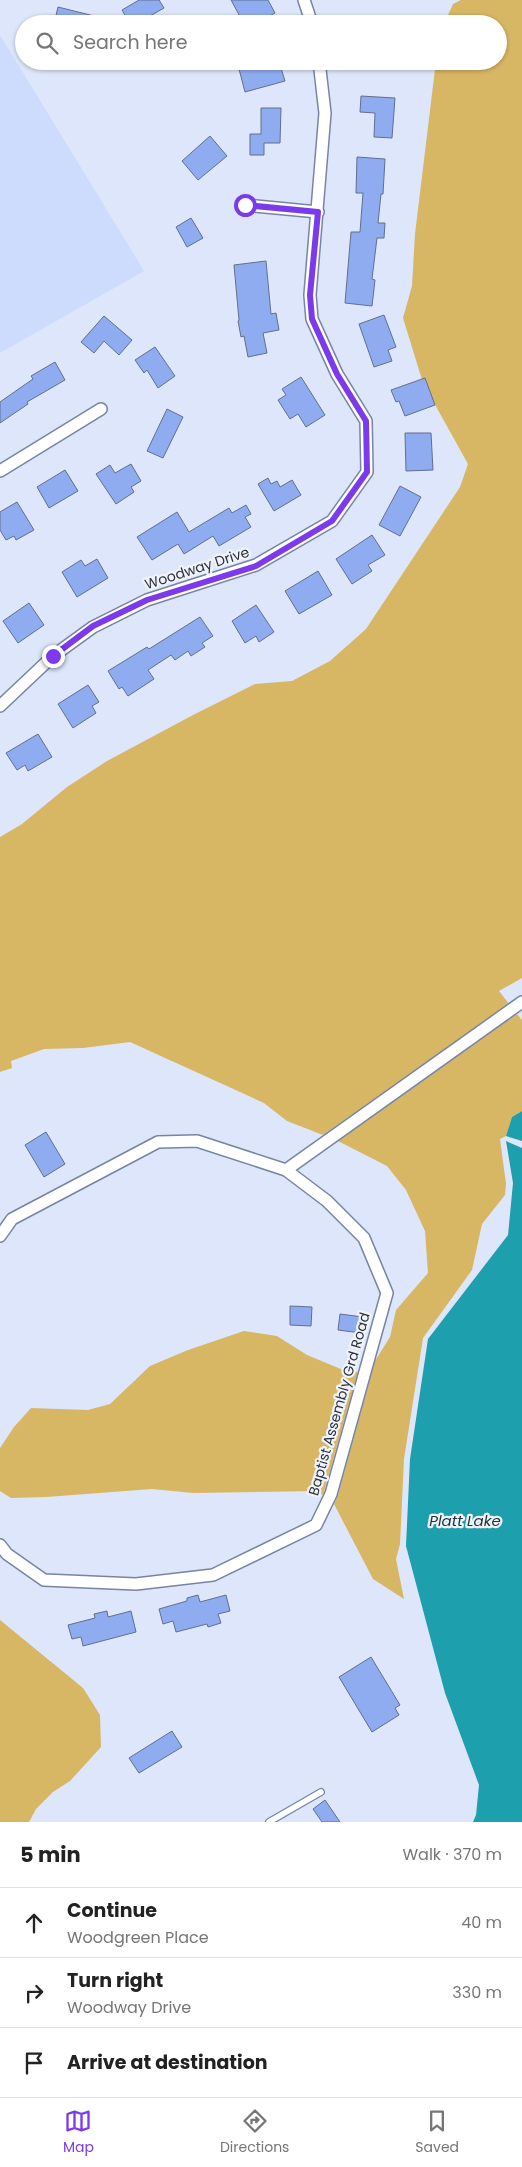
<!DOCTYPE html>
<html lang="en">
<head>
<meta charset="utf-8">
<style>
	:root { --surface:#fff; --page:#f6f6f6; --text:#222; --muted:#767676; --line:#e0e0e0; --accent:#7c3aed }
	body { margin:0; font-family:Poppins,sans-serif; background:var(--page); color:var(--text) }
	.stop { position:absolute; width:15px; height:15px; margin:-11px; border:4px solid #7c3aed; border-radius:50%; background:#fff }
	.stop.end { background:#7c3aed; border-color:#fff; box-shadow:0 1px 5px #0008 }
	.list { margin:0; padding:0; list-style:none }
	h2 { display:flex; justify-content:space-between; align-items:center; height:65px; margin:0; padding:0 20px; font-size:21px }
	h2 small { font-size:16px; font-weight:400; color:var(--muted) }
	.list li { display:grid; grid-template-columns:32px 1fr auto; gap:15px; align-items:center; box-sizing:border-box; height:70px; padding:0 20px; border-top:1px solid var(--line) }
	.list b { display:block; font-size:19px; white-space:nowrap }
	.list p { margin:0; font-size:16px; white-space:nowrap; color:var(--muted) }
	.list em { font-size:16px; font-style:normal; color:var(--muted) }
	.icon { flex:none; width:28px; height:28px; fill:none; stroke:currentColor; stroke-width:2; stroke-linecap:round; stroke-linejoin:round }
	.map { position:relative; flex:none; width:522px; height:1822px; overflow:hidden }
	.search { position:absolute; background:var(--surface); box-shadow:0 1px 4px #0004; left:15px; right:15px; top:15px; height:55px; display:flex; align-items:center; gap:12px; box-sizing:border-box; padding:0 18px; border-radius:28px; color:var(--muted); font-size:19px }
	.sheet { height:275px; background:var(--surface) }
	nav { display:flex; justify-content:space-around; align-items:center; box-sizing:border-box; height:70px; border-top:1px solid var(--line); background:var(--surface); font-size:14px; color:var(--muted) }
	nav a { display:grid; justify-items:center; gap:2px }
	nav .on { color:var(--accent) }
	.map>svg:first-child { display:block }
	.built { fill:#cddbfd }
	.green { fill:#d7b664 }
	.water { fill:#1d9fae }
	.building { fill:#90acf1; stroke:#616e8d }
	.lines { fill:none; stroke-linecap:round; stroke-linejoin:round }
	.lane-casing { stroke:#7784a4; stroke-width:8 }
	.street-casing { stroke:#7784a4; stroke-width:14 }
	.lane { stroke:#fff; stroke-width:5.5 }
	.street { stroke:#fff; stroke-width:11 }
	.route { stroke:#7c3aed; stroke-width:6 }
	.labels { text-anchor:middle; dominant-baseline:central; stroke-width:4.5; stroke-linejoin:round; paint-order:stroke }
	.street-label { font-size:14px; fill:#2c313f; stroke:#f0f3fa }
	.water-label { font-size:15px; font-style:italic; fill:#1b3539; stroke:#f0f3fa }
</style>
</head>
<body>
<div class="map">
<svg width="522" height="1822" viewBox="0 0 522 1822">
	<rect width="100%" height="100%" fill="#dde6fb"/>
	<path class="built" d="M0,35L144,271L0,353Z"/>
	<g class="green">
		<path d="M461,0H522V978L499,991L509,1004L323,1135L287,1121L264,1103L130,1042L83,1048L44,1049L11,1061L12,1068L0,1072V837L22,824L67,787L107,761L193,715L255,684L292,681L330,661L366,629L460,487L468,464L423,383L403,318L412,286L415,234L436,61H498V24H444L453,4Z"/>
		<path d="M517,1014L522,1020V1111L512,1117L506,1136L500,1139L506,1184L505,1195L482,1224L472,1270L423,1338L404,1459L400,1544L396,1559L404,1599L373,1579L334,1504L338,1495L375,1361L390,1337L396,1310L428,1273L425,1231L406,1190L387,1166L338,1141Z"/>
		<path d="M244,1331L277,1336L307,1355L348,1372H358L323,1495L317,1491L193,1493L152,1489L46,1497L11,1498L0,1491V1448L14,1427L31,1408L88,1410L110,1404L150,1366L188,1350Z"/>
		<path d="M0,1620L83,1688L100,1715L101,1747L70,1781L53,1792L36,1809L29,1822H0Z"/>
	</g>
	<g class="water">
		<path d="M522,1111V1141L506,1136L512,1117Z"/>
		<path d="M506,1141L522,1148V1822H473L476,1815L479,1785L445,1693L406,1546L410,1459L428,1339L508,1235L513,1183Z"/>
	</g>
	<g class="building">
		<path d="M139,0H159L164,8L143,20L145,24H130L122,10Z"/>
		<path d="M231,0H268L275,13L255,24H244Z"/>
		<path d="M58,7L110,20L109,24H54Z"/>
		<path d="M245,61H264L266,69L280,65L285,81L245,92L239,69L246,67Z"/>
		<path d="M361,96L395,98L392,138L374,137L375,113L360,112Z"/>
		<path d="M261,108H281L280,143H264V155H250V134H261Z"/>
		<path d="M210,136L227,156L198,180L182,161Z"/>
		<path d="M357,157L385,159L383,194H381L378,223H385L384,238H377L372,279L375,280L372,306L345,303L351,232H360L363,193H356Z"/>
		<path d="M191,218L203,238L187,247L176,227Z"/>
		<path d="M266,261L271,314L276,313L279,330L263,333L267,353L248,357L244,336L241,337L238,321L239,320L234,265Z"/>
		<path d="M384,315L396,347L388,350L392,361L374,367L359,324Z"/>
		<path d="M104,316L132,340L119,355L104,341L94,353L81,342Z"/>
		<path d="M155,347L175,376L158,388L147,370L144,373L135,360Z"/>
		<path d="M55,362L65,380L27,402L28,404L0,423V402L33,379L31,376Z"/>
		<path d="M301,377L325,415L306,427L298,414L290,419L278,400L286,395L282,389Z"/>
		<path d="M425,378L435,405L405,416L399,401L396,402L391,390Z"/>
		<path d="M167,409L183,417L163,458L147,451Z"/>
		<path d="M405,433H431L433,470L406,471Z"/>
		<path d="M131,464L141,481L131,487L134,492L116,504L96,474L110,465L115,473Z"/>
		<path d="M65,470L78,491L49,508L37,487Z"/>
		<path d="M268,478L271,484L277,481L280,487L292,480L301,495L274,511L258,484Z"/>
		<path d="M400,486L421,497L400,536L379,525Z"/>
		<path d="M17,502L34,530L16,540L14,536L6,540L0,530V512Z"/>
		<path d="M246,505L251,514L245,517L251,527L219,546L213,536L184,554L178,544L152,560L137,537L177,512L189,532L229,508L232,513Z"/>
		<path d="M372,535L385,555L368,565L372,571L352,584L336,559Z"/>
		<path d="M97,559L108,578L77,597L62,572L81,560L85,566Z"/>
		<path d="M318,571L332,595L299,614L285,591Z"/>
		<path d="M29,603L44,625L18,643L3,621Z"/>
		<path d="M256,605L274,632L259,642L256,636L245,643L232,621Z"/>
		<path d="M200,617L213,636L202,643L205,647L191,656L188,651L175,660L171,655L148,670L154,679L128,696L122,687L119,689L108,671L147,647L149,649Z"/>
		<path d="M88,685L99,702L92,706L96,713L73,728L58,704Z"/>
		<path d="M38,734L52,757L28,771L25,765L17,770L6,753Z"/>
		<path d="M46,1132L65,1164L44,1177L25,1145Z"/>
		<path d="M290,1306L312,1307L311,1326L290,1325Z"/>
		<path d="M340,1314L363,1317L361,1333L338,1330Z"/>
		<path d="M198,1595L200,1602L226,1595L230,1611L218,1614L221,1623L208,1627L207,1624L176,1632L173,1621L163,1624L159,1609L187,1601V1598Z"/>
		<path d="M107,1611L108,1617L131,1611L136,1632L83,1646L81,1637L72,1639L68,1625L95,1618L94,1614Z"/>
		<path d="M371,1657L400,1705L395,1708L399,1715L372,1732L339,1677Z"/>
		<path d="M172,1731L182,1747L139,1773L129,1758Z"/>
		<path d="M325,1800L340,1822H322L313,1809Z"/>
	</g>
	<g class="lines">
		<g class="lane-casing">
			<path id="lane" d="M269,1822L321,1792"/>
		</g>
		<g class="street-casing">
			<g id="street">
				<path d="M304,0L312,24"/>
				<path d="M245,205L318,212"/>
				<path d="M0,471L101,409"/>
				<path d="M0,706L53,656L93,627L147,600L256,565L332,521L367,472L366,421L337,374L312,319L310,295L325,113L319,61"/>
				<path d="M286,1170L522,1002"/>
				<path d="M0,1236L12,1219L158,1142L197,1141L286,1170L327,1201L364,1238L387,1293L331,1494L316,1525L213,1575L136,1584L44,1580L7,1554L0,1545"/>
			</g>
		</g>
		<use href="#lane" class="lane"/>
		<use href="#street" class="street"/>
	</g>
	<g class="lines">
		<path class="route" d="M53,656L93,626L147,600L256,566L332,521L367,472L366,421L337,374L312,319L310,295L318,212L245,205"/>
	</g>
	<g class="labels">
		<g class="street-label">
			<text transform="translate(197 568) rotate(-18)">Woodway Drive</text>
			<text transform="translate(339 1404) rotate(-74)">Baptist Assembly Grd Road</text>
		</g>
		<g class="water-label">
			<text x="465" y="1520">Platt Lake</text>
		</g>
	</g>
</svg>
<div class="stop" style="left:245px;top:205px"></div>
<div class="stop end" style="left:53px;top:656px"></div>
<div class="search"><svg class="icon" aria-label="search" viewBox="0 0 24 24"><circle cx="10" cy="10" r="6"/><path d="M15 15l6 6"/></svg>Search here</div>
</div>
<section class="sheet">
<h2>5 min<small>Walk · 370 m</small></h2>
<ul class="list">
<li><svg class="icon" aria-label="ahead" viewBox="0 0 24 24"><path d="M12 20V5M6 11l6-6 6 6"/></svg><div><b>Continue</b><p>Woodgreen Place</p></div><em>40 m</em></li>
<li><svg class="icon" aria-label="right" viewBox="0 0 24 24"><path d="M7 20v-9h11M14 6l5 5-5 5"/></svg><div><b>Turn right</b><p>Woodway Drive</p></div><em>330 m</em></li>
<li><svg class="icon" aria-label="arrive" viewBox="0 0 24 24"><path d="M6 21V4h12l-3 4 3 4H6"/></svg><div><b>Arrive at destination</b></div></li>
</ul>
</section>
<nav>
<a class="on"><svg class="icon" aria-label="map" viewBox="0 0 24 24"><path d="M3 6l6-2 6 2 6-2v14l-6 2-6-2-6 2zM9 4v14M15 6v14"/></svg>Map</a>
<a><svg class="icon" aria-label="directions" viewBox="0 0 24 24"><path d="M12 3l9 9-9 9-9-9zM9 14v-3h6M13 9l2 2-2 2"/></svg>Directions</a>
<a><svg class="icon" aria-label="saved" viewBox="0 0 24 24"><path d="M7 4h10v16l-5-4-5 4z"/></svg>Saved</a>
</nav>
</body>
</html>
